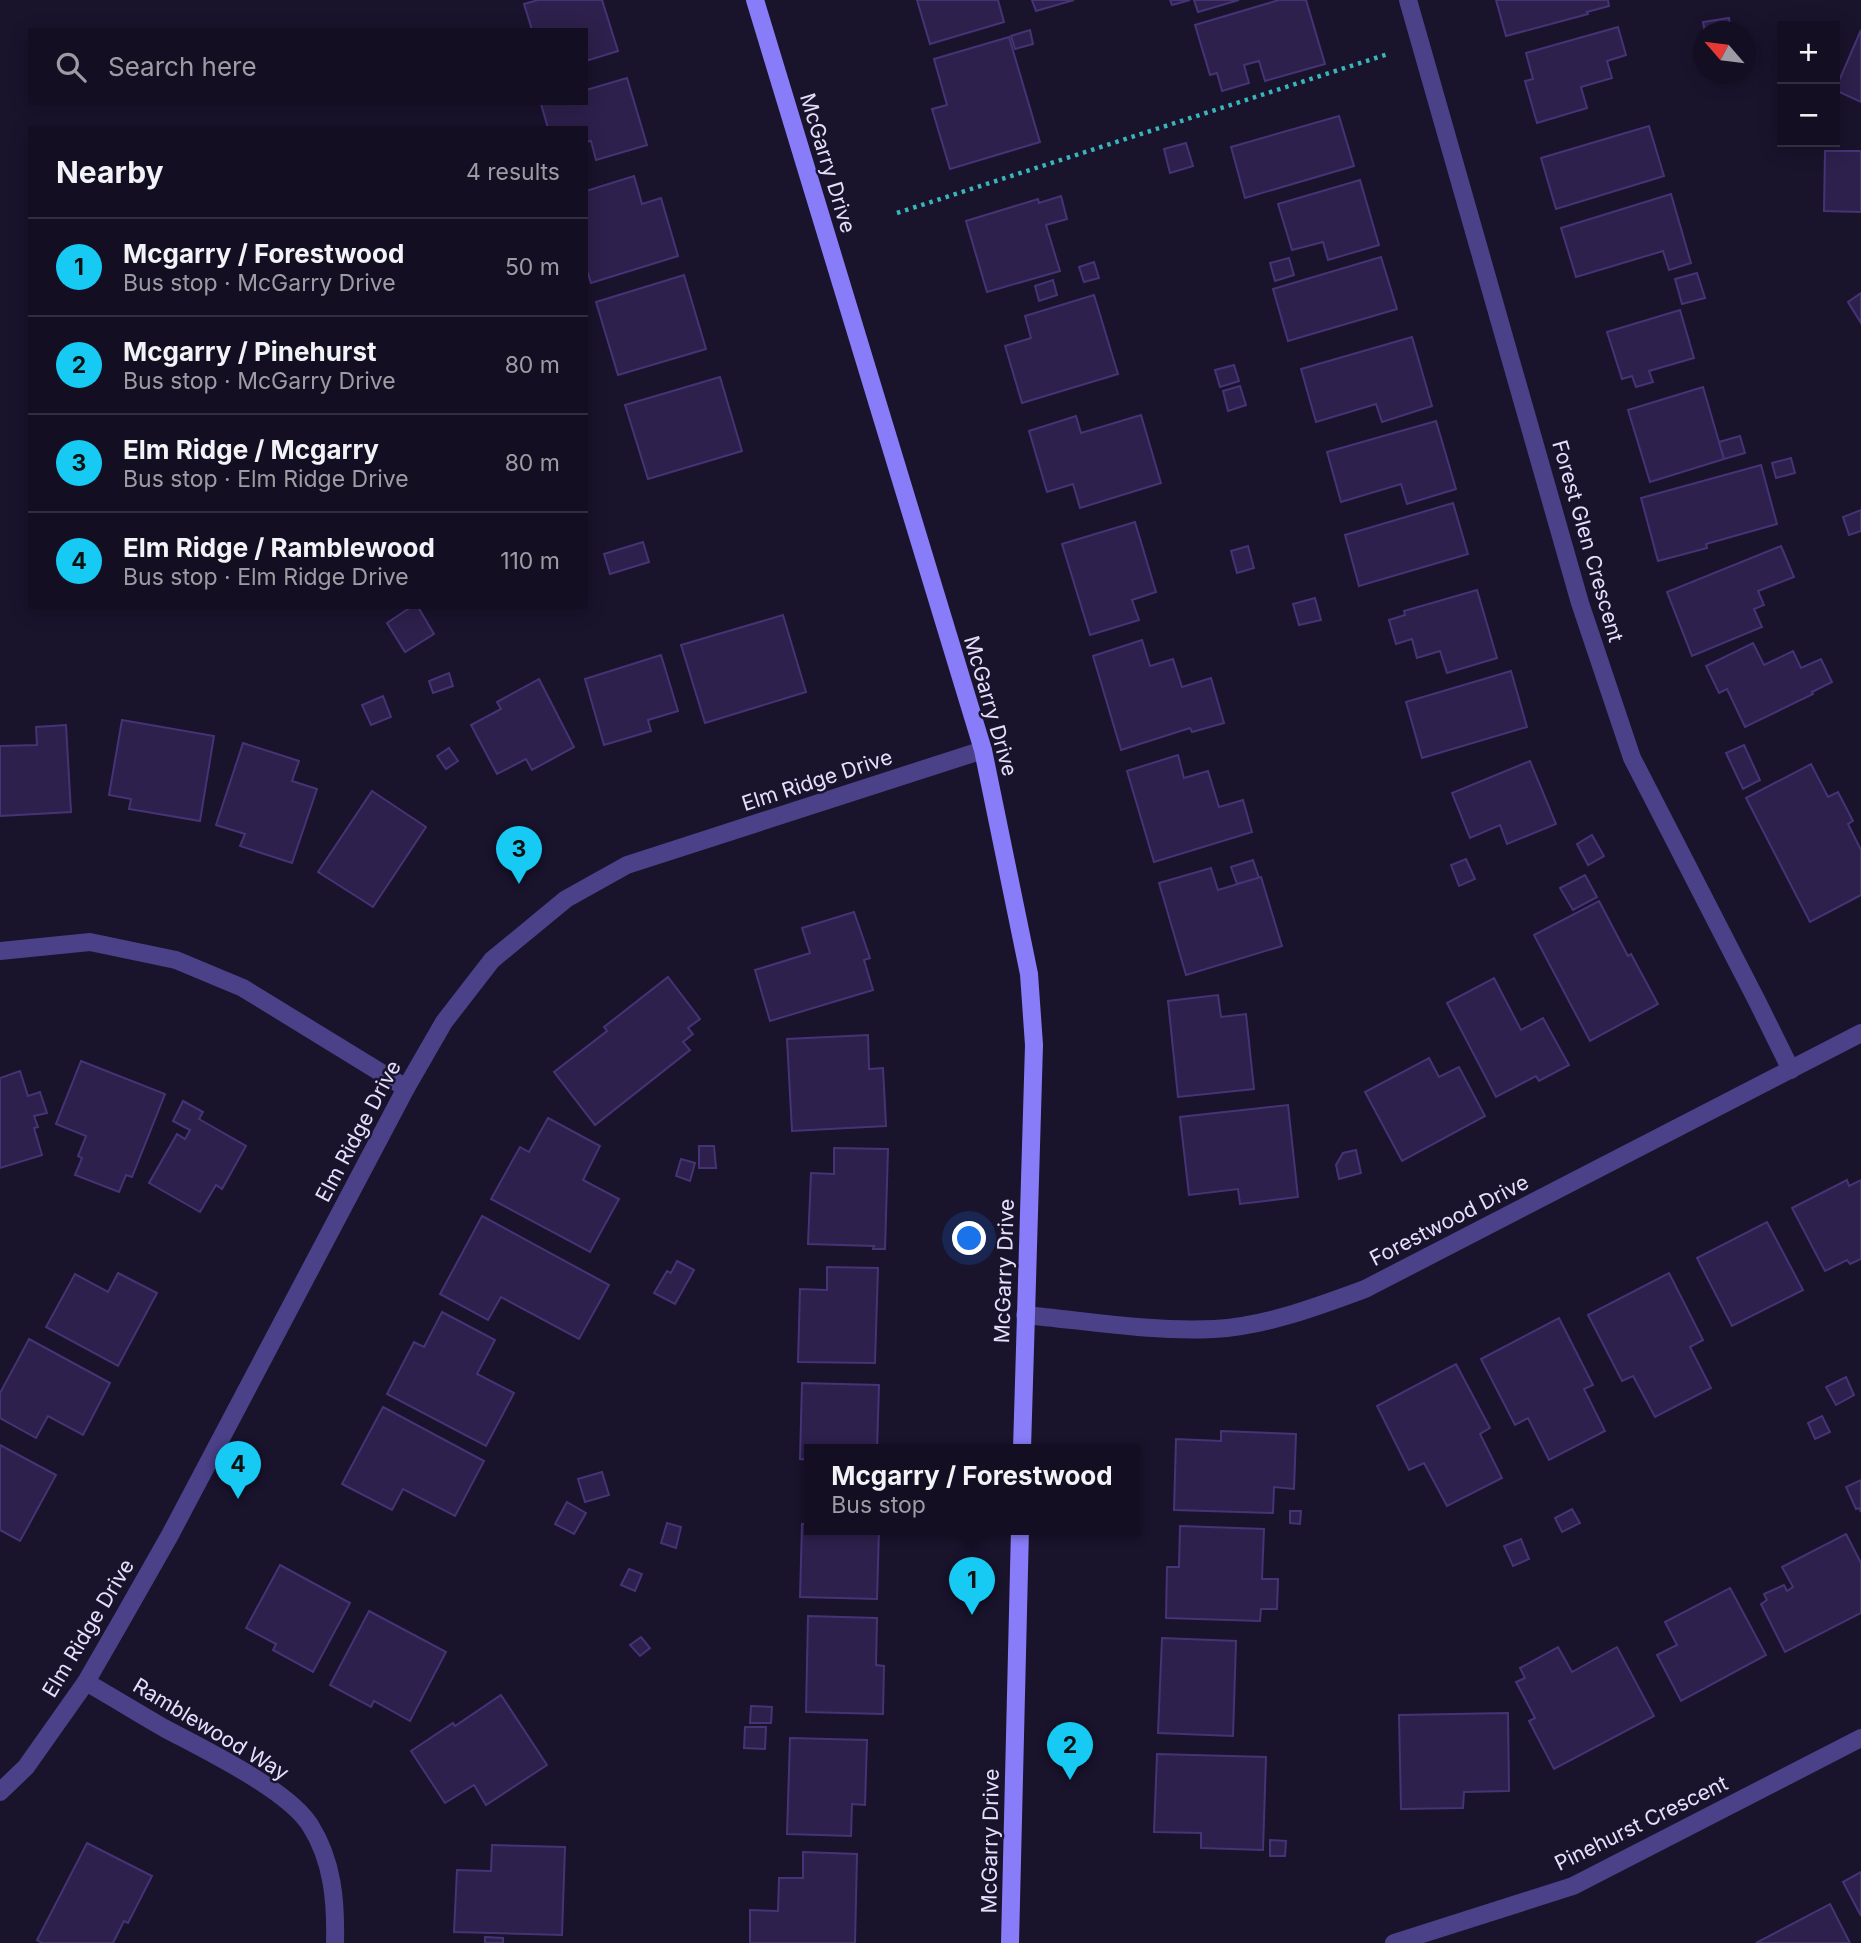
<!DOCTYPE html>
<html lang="en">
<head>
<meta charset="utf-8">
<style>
	:root { --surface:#130e21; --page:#1c172a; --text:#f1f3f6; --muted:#9d9ca5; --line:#322e3f; --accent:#16caf3 }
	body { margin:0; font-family:Inter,sans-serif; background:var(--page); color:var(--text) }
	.controls { position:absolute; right:21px; top:21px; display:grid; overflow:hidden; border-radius:0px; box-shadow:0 4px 18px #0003 }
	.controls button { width:63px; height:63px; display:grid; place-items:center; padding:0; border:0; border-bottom:2px solid var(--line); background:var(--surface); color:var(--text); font:35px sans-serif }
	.compass { position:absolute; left:1693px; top:21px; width:63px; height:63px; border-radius:50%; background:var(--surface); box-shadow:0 4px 18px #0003; rotate:298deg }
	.you { position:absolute; left:970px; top:1239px; width:24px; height:24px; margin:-18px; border:5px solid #fff; border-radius:50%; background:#1a73e8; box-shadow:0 0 0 10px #1a73e833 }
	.badge { display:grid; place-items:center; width:46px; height:46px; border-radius:50%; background:var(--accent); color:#111; font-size:23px; font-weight:700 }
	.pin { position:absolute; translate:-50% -58px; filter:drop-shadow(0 2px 4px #0008) }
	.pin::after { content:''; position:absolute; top:37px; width:24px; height:21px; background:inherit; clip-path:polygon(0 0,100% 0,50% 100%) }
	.popup { position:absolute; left:804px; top:1444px; width:336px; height:91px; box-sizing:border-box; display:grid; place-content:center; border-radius:0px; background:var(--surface); filter:drop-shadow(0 2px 5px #0005); font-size:23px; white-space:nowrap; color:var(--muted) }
	.popup b { font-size:26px; color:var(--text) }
	.popup::after { content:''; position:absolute; left:50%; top:100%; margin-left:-14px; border:14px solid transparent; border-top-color:var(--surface) }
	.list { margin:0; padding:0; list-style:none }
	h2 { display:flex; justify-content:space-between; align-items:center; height:91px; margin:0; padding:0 28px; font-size:30px }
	h2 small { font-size:23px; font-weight:400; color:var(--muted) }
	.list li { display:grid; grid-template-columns:46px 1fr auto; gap:21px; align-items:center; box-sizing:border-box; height:98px; padding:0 28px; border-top:2px solid var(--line) }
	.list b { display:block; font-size:26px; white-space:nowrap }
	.list p { margin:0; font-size:23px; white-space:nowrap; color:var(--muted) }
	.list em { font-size:23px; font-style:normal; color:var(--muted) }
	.icon { flex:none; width:38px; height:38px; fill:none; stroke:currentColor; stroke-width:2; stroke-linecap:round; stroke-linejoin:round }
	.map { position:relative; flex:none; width:1861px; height:1943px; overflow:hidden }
	.search { position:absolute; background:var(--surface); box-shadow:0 4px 18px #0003; left:28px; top:28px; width:560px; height:77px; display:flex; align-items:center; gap:18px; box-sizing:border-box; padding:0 24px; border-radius:0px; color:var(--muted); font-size:26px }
	.panel { position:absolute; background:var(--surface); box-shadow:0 4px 18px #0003; left:28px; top:126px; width:560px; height:483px; border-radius:0px }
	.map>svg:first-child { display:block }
	.building { fill:#2d204c; stroke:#463376; stroke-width:2 }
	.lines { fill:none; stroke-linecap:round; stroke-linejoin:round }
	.path { stroke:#38b6b9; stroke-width:4.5; stroke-dasharray:3.5 5; stroke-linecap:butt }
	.street { stroke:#4a4188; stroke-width:18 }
	.secondary { stroke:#897cf8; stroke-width:18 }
	.labels { text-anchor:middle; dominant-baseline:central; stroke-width:5; stroke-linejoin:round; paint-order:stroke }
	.street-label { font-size:21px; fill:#e5dffd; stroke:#19132c }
</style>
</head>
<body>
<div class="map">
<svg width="1861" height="1943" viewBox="0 0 1861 1943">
	<rect width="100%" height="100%" fill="#19132c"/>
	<g class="building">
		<path d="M538,0H602L618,51L586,61V30H532L524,4Z"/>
		<path d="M917,0H998L1004,22L930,44Z"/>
		<path d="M1032,0H1074L1036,11Z"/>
		<path d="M1170,0H1190L1172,5Z"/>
		<path d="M1194,0H1239L1198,12Z"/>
		<path d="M1279,0H1306L1325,64L1265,81L1259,61L1244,65L1249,83L1222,91L1217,73L1210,75L1195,25Z"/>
		<path d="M1496,0H1608L1609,6L1587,12L1588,14L1506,36Z"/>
		<path d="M1729,18L1731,32H1705L1703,22Z"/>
		<path d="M1618,27L1626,55L1607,61L1612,78L1581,87L1587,108L1537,123L1525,81L1533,79L1526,53Z"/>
		<path d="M1030,30L1033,44L1015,49L1011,36Z"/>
		<path d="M1861,30V102L1835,90Z"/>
		<path d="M1009,37L1040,142L950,169L932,109L947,105L934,59Z"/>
		<path d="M627,78L647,145L596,160L591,141L586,142V128H548L541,104L586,103V90Z"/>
		<path d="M1339,116L1354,166L1245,198L1231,147Z"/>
		<path d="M1649,126L1664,176L1556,209L1541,158Z"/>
		<path d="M1186,143L1193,166L1170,173L1164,149Z"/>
		<path d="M1825,151H1861V212L1824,211Z"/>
		<path d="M634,176L642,204L661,198L678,256L591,283L586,267V191Z"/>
		<path d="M1360,180L1379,245L1328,260L1323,242L1292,250L1278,204Z"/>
		<path d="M1671,194L1691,263L1669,270L1663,251L1576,277L1561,228Z"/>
		<path d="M1061,196L1067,219L1046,225L1060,271L987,292L966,221L1038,199L1039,203Z"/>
		<path d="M1381,257L1397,309L1288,341L1273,289Z"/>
		<path d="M1289,258L1294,275L1275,281L1270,263Z"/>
		<path d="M1094,262L1099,278L1084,282L1079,267Z"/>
		<path d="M1697,273L1705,298L1682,304L1675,279Z"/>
		<path d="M684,275L706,349L618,375L596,302Z"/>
		<path d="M1053,280L1057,295L1039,301L1035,286Z"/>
		<path d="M1861,293V323L1848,302Z"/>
		<path d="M1094,295L1118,374L1022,403L1005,346L1031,338L1025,316Z"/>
		<path d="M1680,310L1694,358L1649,371L1653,382L1636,387L1632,376L1622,379L1607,332Z"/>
		<path d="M1412,337L1432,406L1382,422L1376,404L1316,422L1301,369Z"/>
		<path d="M1234,365L1239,381L1220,387L1215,370Z"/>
		<path d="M720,377L742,451L648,479L625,405Z"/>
		<path d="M1240,386L1246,405L1228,411L1223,391Z"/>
		<path d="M1703,387L1724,459L1650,482L1628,410Z"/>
		<path d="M1141,415L1161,483L1080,508L1073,484L1047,492L1029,431L1076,416L1081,433Z"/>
		<path d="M1436,421L1456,489L1407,504L1401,484L1341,502L1327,452Z"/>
		<path d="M1740,436L1745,453L1724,459L1719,442Z"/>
		<path d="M1791,458L1795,473L1776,478L1772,463Z"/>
		<path d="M1761,465L1777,524L1706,544L1707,548L1658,561L1641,498Z"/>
		<path d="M1453,503L1468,554L1359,586L1345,535Z"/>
		<path d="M1861,510V531L1849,535L1843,517Z"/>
		<path d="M1135,522L1156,592L1132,600L1139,620L1090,635L1062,544Z"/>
		<path d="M643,542L649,562L610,574L604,554Z"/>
		<path d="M1248,546L1254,568L1237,573L1231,551Z"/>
		<path d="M1781,546L1794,577L1758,591L1764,605L1754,609L1762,627L1692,656L1667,592Z"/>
		<path d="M1477,590L1497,658L1447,673L1440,651L1417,658L1412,639L1396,644L1389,620L1405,615L1404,611Z"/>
		<path d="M1315,598L1321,620L1299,625L1293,604Z"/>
		<path d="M411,607H418L434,634L405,652L387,623Z"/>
		<path d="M783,615L806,692L705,723L681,645Z"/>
		<path d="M1142,640L1150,666L1173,659L1182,687L1211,678L1224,723L1192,732L1190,728L1121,750L1093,656Z"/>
		<path d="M1753,643L1764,665L1793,651L1801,668L1821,659L1832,682L1812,692L1813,694L1745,727L1727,689L1719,693L1706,666Z"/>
		<path d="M661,655L678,711L648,720L651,731L604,745L585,679Z"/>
		<path d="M1511,671L1527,727L1422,758L1406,702Z"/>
		<path d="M449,673L453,686L433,693L429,681Z"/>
		<path d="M539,679L574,747L532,770L526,759L497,774L471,725L501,709L497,702Z"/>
		<path d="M383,696L391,717L371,725L362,705Z"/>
		<path d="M122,720L214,736L200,821L129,809L131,799L109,795Z"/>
		<path d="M66,725L71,812L0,816V746L37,745L36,727Z"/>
		<path d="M243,743L299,761L292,781L317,789L292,863L240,846L245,834L216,825Z"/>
		<path d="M1744,745L1760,780L1743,789L1726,753Z"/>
		<path d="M449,748L458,761L446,769L437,756Z"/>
		<path d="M1178,755L1184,778L1208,771L1219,807L1243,800L1252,832L1154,862L1127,771Z"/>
		<path d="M1530,761L1556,824L1507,844L1500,825L1470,838L1452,793Z"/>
		<path d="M1811,764L1828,797L1838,792L1853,821L1848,824L1861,850V895L1810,922L1746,798Z"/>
		<path d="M372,791L426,827L373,907L318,872Z"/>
		<path d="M1592,835L1604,856L1588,865L1577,844Z"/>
		<path d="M1466,859L1475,879L1459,886L1451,865Z"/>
		<path d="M1253,860L1259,878L1237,884L1231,867Z"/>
		<path d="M1211,868L1218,890L1261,877L1282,946L1186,975L1159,883Z"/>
		<path d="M1585,875L1597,897L1573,910L1560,888Z"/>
		<path d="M1599,901L1628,956L1631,954L1658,1004L1590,1041L1534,935Z"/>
		<path d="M854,912L870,958L864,960L873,990L770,1021L755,970L810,953L802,928Z"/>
		<path d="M668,977L700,1019L688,1028L693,1034L683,1042L690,1050L595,1125L554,1072L607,1031L604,1027Z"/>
		<path d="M1494,978L1521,1030L1543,1018L1569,1065L1539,1081L1536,1076L1496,1097L1447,1003Z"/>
		<path d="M1218,995L1221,1017L1246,1014L1254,1089L1178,1097L1168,1001Z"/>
		<path d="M868,1035L869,1069L883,1068L886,1126L792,1131L787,1039Z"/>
		<path d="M1429,1058L1439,1077L1459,1067L1485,1116L1402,1161L1365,1092Z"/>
		<path d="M81,1061L165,1094L132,1177L126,1175L119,1192L75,1175L82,1158L78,1156L86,1136L56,1124Z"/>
		<path d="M20,1071L28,1096L40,1092L47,1113L34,1116L38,1127L34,1128L42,1155L0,1168V1078Z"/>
		<path d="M183,1101L203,1112L199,1119L246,1146L222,1189L216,1185L200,1212L149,1183L177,1134L185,1139L190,1130L173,1121Z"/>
		<path d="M1288,1105L1298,1197L1240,1204L1238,1189L1189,1195L1180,1117Z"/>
		<path d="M548,1118L600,1146L583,1180L619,1199L590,1252L491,1199L520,1147L529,1152Z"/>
		<path d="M699,1146H714L716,1168H699Z"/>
		<path d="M834,1148L888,1149L885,1249H873L874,1246L808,1244L811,1173L834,1174Z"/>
		<path d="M1356,1150L1361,1173L1339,1179L1336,1165L1343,1153Z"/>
		<path d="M681,1159L695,1163L690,1181L676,1176Z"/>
		<path d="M1847,1180L1849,1186L1861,1180V1259L1850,1264L1847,1260L1825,1271L1792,1208Z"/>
		<path d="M482,1216L609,1285L579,1339L501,1297L488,1320L440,1294Z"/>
		<path d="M1767,1222L1803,1290L1732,1326L1697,1258Z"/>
		<path d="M677,1261L694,1270L675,1304L654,1293L667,1271L671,1273Z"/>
		<path d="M827,1267L878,1268L875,1363L798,1362L800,1289L827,1290Z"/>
		<path d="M118,1273L157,1293L118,1366L46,1327L75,1274L108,1292Z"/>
		<path d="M1669,1273L1703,1340L1690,1347L1711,1388L1655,1417L1633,1376L1622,1381L1588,1315Z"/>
		<path d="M442,1312L495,1340L477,1374L514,1393L486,1446L387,1394L414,1342L424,1347Z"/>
		<path d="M1559,1318L1593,1385L1584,1389L1605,1431L1549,1460L1528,1418L1515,1425L1481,1359Z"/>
		<path d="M29,1339L110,1383L83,1435L48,1416L36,1438L0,1418V1393Z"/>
		<path d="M1456,1364L1490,1428L1480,1434L1502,1478L1447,1506L1424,1463L1409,1470L1377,1406Z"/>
		<path d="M1846,1377L1854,1395L1836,1405L1826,1387Z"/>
		<path d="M802,1383L879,1385L877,1449H809V1460L800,1459Z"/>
		<path d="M383,1407L484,1461L455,1516L403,1489L392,1510L342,1484Z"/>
		<path d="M1822,1416L1830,1432L1815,1439L1808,1423Z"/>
		<path d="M1221,1431L1296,1434L1294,1489L1274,1487L1273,1513L1174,1510L1176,1439L1221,1441Z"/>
		<path d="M0,1445L56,1475L20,1541L0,1530Z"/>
		<path d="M602,1472L609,1495L585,1502L578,1479Z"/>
		<path d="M1861,1480V1512L1859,1508L1856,1509L1846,1487Z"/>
		<path d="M567,1502L586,1513L574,1534L555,1524Z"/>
		<path d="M1572,1509L1580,1523L1562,1532L1555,1518Z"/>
		<path d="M1290,1511H1301L1300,1524L1290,1523Z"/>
		<path d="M667,1523L681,1527L676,1548L661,1543Z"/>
		<path d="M802,1524H809V1529H879L877,1599L800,1597Z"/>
		<path d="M1180,1526L1264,1529L1262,1579H1278L1277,1609H1261L1260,1621L1166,1618L1167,1567H1179Z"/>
		<path d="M1846,1534L1861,1563V1613L1785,1652L1761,1604L1767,1600L1764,1594L1784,1585L1787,1591L1793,1587L1782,1567Z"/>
		<path d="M1521,1539L1529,1559L1513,1566L1504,1546Z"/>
		<path d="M280,1565L350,1603L313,1672L273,1650L276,1644L246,1628Z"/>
		<path d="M629,1569L642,1574L635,1591L621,1585Z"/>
		<path d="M1730,1588L1766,1655L1681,1701L1657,1655L1677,1645L1665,1622Z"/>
		<path d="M369,1611L446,1652L410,1721L374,1701L371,1707L330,1685Z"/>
		<path d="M808,1616L877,1618L876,1665L884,1666L883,1714L806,1712Z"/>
		<path d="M641,1637L650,1648L640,1656L630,1645Z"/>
		<path d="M1162,1638L1236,1641L1233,1736L1158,1733Z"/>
		<path d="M1558,1647L1572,1672L1617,1647L1654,1716L1554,1769L1529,1721L1535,1718L1516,1682L1525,1678L1520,1668Z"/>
		<path d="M501,1695L547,1765L486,1805L474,1785L445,1803L411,1751L453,1723L455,1726Z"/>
		<path d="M751,1706L772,1707L771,1723H750Z"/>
		<path d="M1508,1713L1509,1791L1464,1792L1463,1808L1401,1809L1399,1715Z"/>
		<path d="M745,1727H766L765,1749L744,1748Z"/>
		<path d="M790,1738L867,1740L865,1805L852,1804L851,1836L787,1834Z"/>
		<path d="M1157,1754L1266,1757L1263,1850L1201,1848V1833L1154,1832Z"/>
		<path d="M1270,1840L1286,1841L1285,1856H1270Z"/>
		<path d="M87,1843L152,1876L128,1923L124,1921L113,1943H42L37,1940Z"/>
		<path d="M492,1845L565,1847L562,1935L454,1932L457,1870L491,1871Z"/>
		<path d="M803,1852L857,1854L855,1943H750V1910L778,1911L779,1878H803Z"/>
		<path d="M1861,1872V1916L1843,1882Z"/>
		<path d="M1830,1904L1850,1943H1756Z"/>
		<path d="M485,1937L503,1938V1943H485Z"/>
	</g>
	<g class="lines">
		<path class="path" d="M897,213L1388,54"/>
		<g class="street">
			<path d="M1408,0L1580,603L1632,758L1758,1003L1791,1070"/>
			<path d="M0,951L90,942L176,960L243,988L406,1088"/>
			<path d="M1025,1315C1088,1321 1151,1332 1214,1329C1266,1326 1316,1307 1365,1289L1861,1033"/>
			<path d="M86,1682C112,1697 138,1713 164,1728C203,1749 287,1789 310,1825C333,1861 336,1902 335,1943"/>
			<path d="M0,1792L26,1767L86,1682L124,1616L170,1535L406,1088L444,1022L492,960L566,899L627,865L983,750"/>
			<path d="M1394,1943L1573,1886L1861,1738"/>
		</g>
		<g class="secondary">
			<path d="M755,0L983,750L1029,974L1034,1045L1022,1449"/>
			<path d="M1010,1943L1020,1529"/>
		</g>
	</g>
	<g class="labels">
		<g class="street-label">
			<text transform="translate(828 163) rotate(73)">McGarry Drive</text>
			<text transform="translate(1588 541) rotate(74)">Forest Glen Crescent</text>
			<text transform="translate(991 706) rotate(74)">McGarry Drive</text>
			<text transform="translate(817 780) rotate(-18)">Elm Ridge Drive</text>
			<text transform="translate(358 1131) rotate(-62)">Elm Ridge Drive</text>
			<text transform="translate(1449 1220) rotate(-27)">Forestwood Drive</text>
			<text transform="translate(1004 1271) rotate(-88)">McGarry Drive</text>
			<text transform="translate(88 1628) rotate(-59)">Elm Ridge Drive</text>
			<text transform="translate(211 1729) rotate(31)">Ramblewood Way</text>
			<text transform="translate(1641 1823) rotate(-26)">Pinehurst Crescent</text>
			<text transform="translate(990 1841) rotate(-89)">McGarry Drive</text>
		</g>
	</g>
</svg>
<div class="controls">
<button>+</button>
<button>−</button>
</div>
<svg class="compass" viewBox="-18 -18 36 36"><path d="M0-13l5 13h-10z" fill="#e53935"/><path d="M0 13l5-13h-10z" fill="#9d9ca5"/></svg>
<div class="you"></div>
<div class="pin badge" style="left:972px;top:1615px">1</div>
<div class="popup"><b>Mcgarry / Forestwood</b>Bus stop</div>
<div class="pin badge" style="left:1070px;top:1780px">2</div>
<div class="pin badge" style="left:519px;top:884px">3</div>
<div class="pin badge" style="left:238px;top:1499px">4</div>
<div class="search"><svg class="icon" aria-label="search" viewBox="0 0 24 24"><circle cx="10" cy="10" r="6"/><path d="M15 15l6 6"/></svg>Search here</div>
<section class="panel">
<h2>Nearby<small>4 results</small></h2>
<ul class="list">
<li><span class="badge">1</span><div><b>Mcgarry / Forestwood</b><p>Bus stop · McGarry Drive</p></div><em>50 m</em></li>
<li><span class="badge">2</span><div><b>Mcgarry / Pinehurst</b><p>Bus stop · McGarry Drive</p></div><em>80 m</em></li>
<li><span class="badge">3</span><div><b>Elm Ridge / Mcgarry</b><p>Bus stop · Elm Ridge Drive</p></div><em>80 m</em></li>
<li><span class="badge">4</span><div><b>Elm Ridge / Ramblewood</b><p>Bus stop · Elm Ridge Drive</p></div><em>110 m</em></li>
</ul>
</section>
</div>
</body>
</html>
